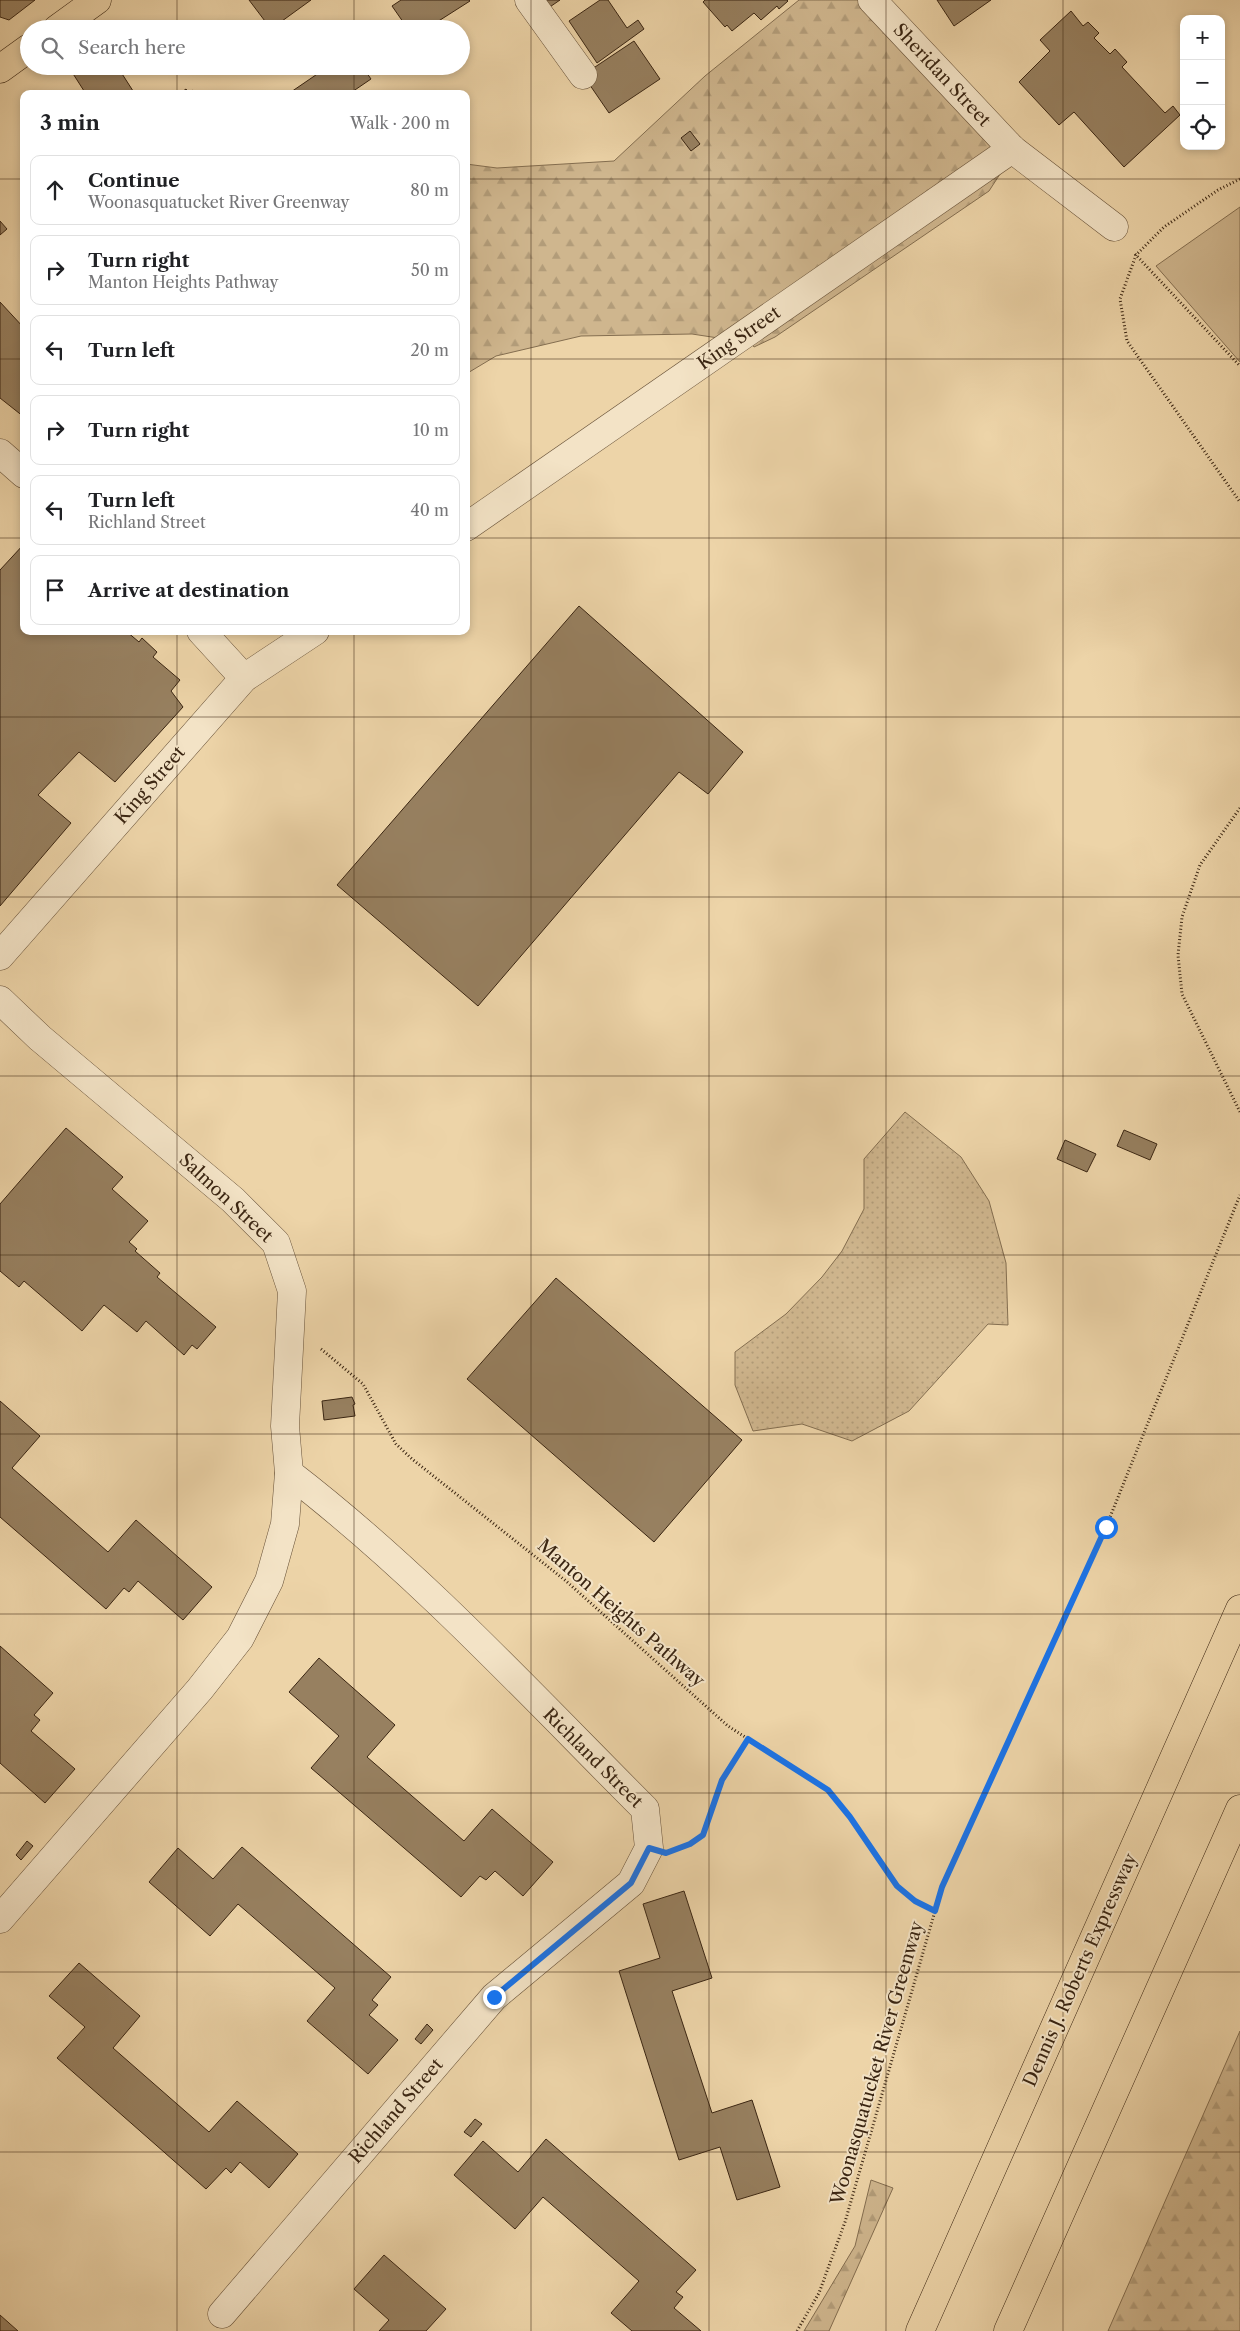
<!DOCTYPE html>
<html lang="en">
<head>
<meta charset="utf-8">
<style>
	:root { --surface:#fff; --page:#f2f2f2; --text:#202124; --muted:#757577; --line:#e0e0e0 }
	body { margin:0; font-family:"Libre Caslon Text",serif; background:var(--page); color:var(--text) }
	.controls { position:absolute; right:15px; top:15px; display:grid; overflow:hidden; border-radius:10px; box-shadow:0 2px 8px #0003 }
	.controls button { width:45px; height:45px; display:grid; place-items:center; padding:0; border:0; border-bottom:1px solid var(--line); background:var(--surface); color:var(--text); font:25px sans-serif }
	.stop { position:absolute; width:15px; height:15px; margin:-11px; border:4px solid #1a73e8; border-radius:50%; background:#fff }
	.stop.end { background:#1a73e8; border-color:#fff; box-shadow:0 1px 5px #0008 }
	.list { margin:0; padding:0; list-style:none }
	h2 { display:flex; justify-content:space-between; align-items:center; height:65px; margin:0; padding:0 20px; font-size:21px }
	h2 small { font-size:16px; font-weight:400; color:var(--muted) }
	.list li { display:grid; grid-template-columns:32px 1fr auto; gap:15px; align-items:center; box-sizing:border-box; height:70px; margin:0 10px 10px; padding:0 10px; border:1px solid var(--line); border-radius:10px }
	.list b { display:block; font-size:19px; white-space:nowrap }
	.list p { margin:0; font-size:16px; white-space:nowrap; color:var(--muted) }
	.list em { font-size:16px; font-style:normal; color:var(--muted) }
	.icon { flex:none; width:28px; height:28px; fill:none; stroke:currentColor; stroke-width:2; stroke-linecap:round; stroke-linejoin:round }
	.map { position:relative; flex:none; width:1240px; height:2331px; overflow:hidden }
	.search { position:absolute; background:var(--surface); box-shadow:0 2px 8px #0003; left:20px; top:20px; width:450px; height:55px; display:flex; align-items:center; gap:12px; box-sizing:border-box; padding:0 18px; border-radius:28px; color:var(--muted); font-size:19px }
	.panel { position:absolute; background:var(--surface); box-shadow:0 2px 8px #0003; left:20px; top:90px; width:450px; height:545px; border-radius:10px }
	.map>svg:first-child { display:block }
	.grass { fill:url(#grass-dots); stroke:#846e50 }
	.forest { fill:url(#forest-firs); stroke:#846e50 }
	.park { fill:#cfb68e; stroke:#846e50 }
	.building { fill:#978060; stroke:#3a2512 }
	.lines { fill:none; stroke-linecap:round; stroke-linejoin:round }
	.minor-casing { stroke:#675138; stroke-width:29 }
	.major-casing { stroke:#3a2512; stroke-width:29 }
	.highway-casing { stroke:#3a2512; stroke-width:29 }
	.path { stroke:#3a2512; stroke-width:3; stroke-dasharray:1 2.5; stroke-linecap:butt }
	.minor { stroke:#f3e3c6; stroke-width:28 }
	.major { stroke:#edd4a8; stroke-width:28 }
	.highway { stroke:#edd4a8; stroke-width:28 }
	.route { stroke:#1a73e8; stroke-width:6 }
	.grid { fill:none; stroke:#3a2512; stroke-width:1; stroke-opacity:0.55 }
	.labels { text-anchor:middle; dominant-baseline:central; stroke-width:4; stroke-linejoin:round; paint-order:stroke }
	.street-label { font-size:18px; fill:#3a2512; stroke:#f3e3c6 }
</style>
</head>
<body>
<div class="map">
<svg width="1240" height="2331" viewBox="0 0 1240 2331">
	<defs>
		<pattern id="grass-dots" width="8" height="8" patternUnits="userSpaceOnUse" patternTransform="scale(1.25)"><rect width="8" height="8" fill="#cfb68e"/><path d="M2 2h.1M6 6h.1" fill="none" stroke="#b29c79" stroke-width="1.8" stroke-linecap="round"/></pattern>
		<pattern id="forest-firs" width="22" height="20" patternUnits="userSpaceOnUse" patternTransform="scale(1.25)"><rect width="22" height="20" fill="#cfb68e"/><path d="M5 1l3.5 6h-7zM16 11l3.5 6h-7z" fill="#b29c79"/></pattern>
	</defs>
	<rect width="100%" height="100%" fill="#edd4a8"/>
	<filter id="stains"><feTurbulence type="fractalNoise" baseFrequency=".004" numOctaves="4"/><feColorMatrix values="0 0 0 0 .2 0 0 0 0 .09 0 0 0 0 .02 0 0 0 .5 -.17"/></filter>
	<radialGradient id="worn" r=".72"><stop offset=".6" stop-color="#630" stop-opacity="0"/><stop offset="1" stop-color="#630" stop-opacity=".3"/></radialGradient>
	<path class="grass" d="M905,1112L961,1157L989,1201L1006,1263L1008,1325L988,1324L909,1411L852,1441L802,1424L753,1431L735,1385V1352L786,1314L822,1277L842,1251L864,1209V1159Z"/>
	<g class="forest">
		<path d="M799,0H870L997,133L1002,171L989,191L775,337L754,347L751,343L692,334L581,336L496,356L466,374V164L497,168L614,161L705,76Z"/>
		<path d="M1240,2031V2331H1108Z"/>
		<path d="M871,2180L893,2188L829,2331H804L855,2246Z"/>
	</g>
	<path class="park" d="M1240,207V362L1156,266Z"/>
	<g class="building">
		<path d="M0,0H35L9,20L0,17Z"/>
		<path d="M249,0H311L271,29Z"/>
		<path d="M401,0H469L470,1L426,29H408L392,6Z"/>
		<path d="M534,0H560L541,13Z"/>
		<path d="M600,0H608L627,28L638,20L644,29L597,63L569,21Z"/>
		<path d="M705,0H787L788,1L779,9L777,6L761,20L754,13L732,31L727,25L725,27L703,2Z"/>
		<path d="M937,0H991L954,26Z"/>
		<path d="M1071,11L1083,26L1088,22L1099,33L1094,38L1110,54L1115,49L1127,62L1122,67L1165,113L1173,106L1180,115L1124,167L1074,112L1059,125L1019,82L1050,51L1040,40Z"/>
		<path d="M634,41L660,79L609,113L583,75Z"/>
		<path d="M75,66H117L135,94H86L70,69Z"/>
		<path d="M329,66H362L371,79L349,94H288Z"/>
		<path d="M186,89L189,93L193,90L196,94H179Z"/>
		<path d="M690,131L700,144L691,151L681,138Z"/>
		<path d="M0,221L7,229L0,235Z"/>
		<path d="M0,302L24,328V417L0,398Z"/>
		<path d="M24,544V631H126L139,642L142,638L157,652L153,657L180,680L171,691L183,707L115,782L79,752L38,795L71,823L0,906V570Z"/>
		<path d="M579,606L743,752L708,794L679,772L478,1006L337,885Z"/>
		<path d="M66,1128L123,1177L112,1189L148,1221L129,1242L137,1249L135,1251L160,1273L157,1277L216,1327L197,1349L192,1345L184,1355L146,1321L137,1332L104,1305L82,1331L24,1281L19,1287L0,1271V1204Z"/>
		<path d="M1124,1130L1157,1144L1150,1160L1117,1146Z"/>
		<path d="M1065,1140L1096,1154L1087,1172L1057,1159Z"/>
		<path d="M556,1278L742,1440L654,1542L467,1379Z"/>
		<path d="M352,1397L355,1404L353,1405L355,1416L324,1420L322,1401Z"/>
		<path d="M0,1401L40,1436L12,1468L108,1552L136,1520L212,1587L183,1620L138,1581L129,1592L124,1588L106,1609L0,1517Z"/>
		<path d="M0,1646L53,1693L34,1715L40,1720L31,1731L75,1769L45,1803L0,1763Z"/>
		<path d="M319,1658L395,1725L367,1757L464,1841L492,1809L553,1862L523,1896L495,1871L486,1880L480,1876L461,1897L311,1768L339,1736L289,1692Z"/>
		<path d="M27,1841L33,1846L21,1860L16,1855Z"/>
		<path d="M242,1847L391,1977L372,2000L378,2005L369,2015L398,2040L368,2074L307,2021L335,1988L238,1904L210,1936L149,1882L178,1848L213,1879Z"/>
		<path d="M684,1891L712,1978L672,1991L712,2113L752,2100L780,2187L737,2200L720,2147L679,2160L619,1971L660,1958L643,1904Z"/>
		<path d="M79,1963L140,2016L113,2048L209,2132L237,2101L298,2154L269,2188L240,2162L231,2173L226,2168L206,2189L57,2058L85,2027L49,1996Z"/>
		<path d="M427,2024L433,2030L421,2044L415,2039Z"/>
		<path d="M475,2119L482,2124L471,2137L464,2132Z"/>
		<path d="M546,2139L696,2270L676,2292L683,2297L674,2308L701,2331H632L611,2313L639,2281L543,2197L515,2229L454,2175L483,2141L518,2172Z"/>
		<path d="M384,2255L446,2309L426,2331H379L389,2320L354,2289Z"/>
		<path d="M0,2315L18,2331H0Z"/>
	</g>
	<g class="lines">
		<g class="minor-casing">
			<g id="minor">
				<path d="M529,0L583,75"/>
				<path d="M872,0L1012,149L1114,227"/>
				<path d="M0,453L24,474"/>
				<path d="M466,527L1012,149"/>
				<path d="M201,631L244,678"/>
				<path d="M0,956L244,678L315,631"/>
				<path d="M0,1000L40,1038L233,1200L276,1243L292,1291L285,1426L289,1473L285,1524L269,1581L240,1638L200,1689L0,1919"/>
				<path d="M222,2314L494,1997L631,1883L649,1848L645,1809C530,1694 418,1572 289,1473"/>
			</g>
		</g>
		<g class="major-casing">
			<g id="major">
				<path d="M57,29L97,0"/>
				<path d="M0,69L29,48"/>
			</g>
		</g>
		<g class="highway-casing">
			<g id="highway">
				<path d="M920,2331L1240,1609"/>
				<path d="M1008,2331L1240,1809"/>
			</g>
		</g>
		<g class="path">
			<path d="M1240,179L1218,190L1164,227L1136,255L1120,299L1127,341L1240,502"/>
			<path d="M1135,254L1240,366"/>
			<path d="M1240,808L1200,865L1182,917L1178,955L1182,994L1240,1112"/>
			<path d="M321,1349L363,1384L396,1444L412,1459L566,1581L728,1726L827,1790L850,1817L897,1886L915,1901L935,1911"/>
			<path d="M681,1848L703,1835L722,1780L748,1739"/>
			<path d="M797,2331L819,2293L845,2222L942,1887L1106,1527L1240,1195"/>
		</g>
		<use href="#minor" class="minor"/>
		<use href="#major" class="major"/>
		<use href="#highway" class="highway"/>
	</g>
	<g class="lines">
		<path class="route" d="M494,1997L631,1883L649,1848L666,1853L690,1844L703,1835L722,1780L748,1739L828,1790L850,1817L897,1886L915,1901L935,1911L942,1887L1106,1527"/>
	</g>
	<path class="grid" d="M177,0V29M354,0V29M531,0V2331M709,0V2331M886,0V2331M1063,0V2331M177,66V94M354,66V94M0,179H24M466,179H1240M0,359H24M466,359H1240M0,538H24M466,538H1240M177,631V2331M354,631V2331M0,717H1240M0,897H1240M0,1076H1240M0,1255H1240M0,1434H1240M0,1614H1240M0,1793H1240M0,1972H1240M0,2152H1240"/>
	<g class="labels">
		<g class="street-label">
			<text transform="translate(942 75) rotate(47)">Sheridan Street</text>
			<text transform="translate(739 338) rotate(-35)">King Street</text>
			<text transform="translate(150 785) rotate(-49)">King Street</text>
			<text transform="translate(226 1198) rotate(43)">Salmon Street</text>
			<text transform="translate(621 1613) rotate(41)">Manton Heights Pathway</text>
			<text transform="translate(593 1758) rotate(45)">Richland Street</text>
			<text transform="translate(1080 1970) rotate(-66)">Dennis J. Roberts Expressway</text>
			<text transform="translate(877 2063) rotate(-74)">Woonasquatucket River Greenway</text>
			<text transform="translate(396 2111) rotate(-49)">Richland Street</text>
		</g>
	</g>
	<rect width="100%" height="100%" filter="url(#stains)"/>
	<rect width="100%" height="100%" fill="url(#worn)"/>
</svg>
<div class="controls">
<button>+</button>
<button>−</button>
<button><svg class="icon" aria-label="locate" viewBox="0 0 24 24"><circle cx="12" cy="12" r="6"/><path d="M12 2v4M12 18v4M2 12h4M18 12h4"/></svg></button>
</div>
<div class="stop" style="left:1106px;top:1527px"></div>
<div class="stop end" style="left:494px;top:1997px"></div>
<div class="search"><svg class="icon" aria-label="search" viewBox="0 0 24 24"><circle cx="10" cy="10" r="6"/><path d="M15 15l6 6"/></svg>Search here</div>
<section class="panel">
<h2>3 min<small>Walk · 200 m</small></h2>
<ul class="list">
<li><svg class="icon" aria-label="ahead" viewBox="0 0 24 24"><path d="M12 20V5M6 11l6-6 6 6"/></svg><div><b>Continue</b><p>Woonasquatucket River Greenway</p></div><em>80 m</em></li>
<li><svg class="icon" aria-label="right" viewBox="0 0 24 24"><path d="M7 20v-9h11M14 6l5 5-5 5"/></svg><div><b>Turn right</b><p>Manton Heights Pathway</p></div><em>50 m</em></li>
<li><svg class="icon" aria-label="left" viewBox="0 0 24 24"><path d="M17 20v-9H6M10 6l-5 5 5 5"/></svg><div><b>Turn left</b></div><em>20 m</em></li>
<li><svg class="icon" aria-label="right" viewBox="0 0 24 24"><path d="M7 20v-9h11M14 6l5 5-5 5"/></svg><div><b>Turn right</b></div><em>10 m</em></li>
<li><svg class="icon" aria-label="left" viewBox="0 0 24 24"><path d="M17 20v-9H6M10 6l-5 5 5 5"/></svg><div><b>Turn left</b><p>Richland Street</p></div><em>40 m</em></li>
<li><svg class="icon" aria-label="arrive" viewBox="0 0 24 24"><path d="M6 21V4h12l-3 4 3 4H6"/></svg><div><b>Arrive at destination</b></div></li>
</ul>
</section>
</div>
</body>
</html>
